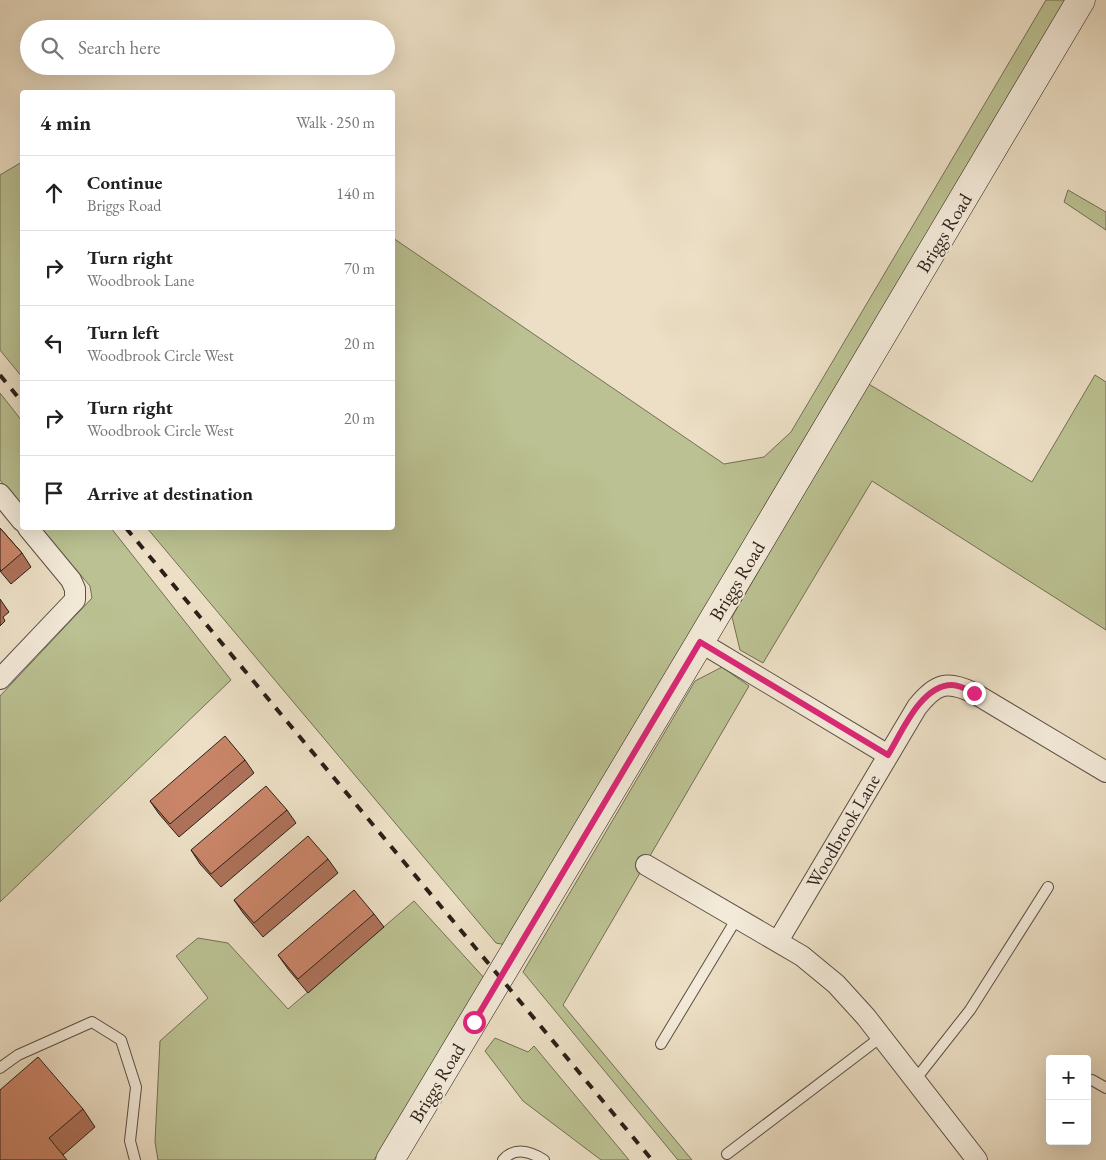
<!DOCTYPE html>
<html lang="en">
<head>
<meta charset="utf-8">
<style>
	:root { --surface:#fff; --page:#f2f2f2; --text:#222; --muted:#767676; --line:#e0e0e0 }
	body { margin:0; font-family:"EB Garamond",serif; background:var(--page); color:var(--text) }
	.controls { position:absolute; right:15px; bottom:15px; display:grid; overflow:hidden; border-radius:5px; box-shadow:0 5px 20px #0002 }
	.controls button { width:45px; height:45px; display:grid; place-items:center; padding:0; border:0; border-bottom:1px solid var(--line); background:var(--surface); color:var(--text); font:25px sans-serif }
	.stop { position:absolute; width:15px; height:15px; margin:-11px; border:4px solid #db2777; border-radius:50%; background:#fff }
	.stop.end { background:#db2777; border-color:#fff; box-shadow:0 1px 5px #0008 }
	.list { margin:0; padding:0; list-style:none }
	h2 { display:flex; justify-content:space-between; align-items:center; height:65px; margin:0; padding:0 20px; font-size:21px }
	h2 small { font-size:16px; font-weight:400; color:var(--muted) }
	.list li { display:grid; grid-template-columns:32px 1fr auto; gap:15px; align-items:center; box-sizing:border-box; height:75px; padding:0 20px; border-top:1px solid var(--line) }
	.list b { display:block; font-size:19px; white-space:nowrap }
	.list p { margin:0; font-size:16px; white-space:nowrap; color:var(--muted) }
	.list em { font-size:16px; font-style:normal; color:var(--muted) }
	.icon { flex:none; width:28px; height:28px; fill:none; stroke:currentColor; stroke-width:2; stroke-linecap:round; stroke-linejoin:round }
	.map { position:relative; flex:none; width:1106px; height:1160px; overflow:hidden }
	.search { position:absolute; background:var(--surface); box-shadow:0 5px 20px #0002; left:20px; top:20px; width:375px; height:55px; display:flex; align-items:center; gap:12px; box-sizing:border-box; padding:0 18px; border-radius:28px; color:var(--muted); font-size:19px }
	.panel { position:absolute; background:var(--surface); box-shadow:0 5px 20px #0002; left:20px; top:90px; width:375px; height:440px; border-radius:5px }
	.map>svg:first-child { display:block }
	.green { fill:#bbc192; stroke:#737056 }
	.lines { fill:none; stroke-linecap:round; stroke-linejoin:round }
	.lane-casing { stroke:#5b4f44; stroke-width:12 }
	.street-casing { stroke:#5b4f44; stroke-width:22 }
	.secondary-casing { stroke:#2b1f19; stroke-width:29 }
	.lane { stroke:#f3ead9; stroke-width:10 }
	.street { stroke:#f3ead9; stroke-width:20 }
	.secondary { stroke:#f3ead9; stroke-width:28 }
	.rail { stroke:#2b1f19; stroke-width:4; stroke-dasharray:9 9; stroke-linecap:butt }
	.wall { fill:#ae725a; stroke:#2b1f19 }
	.building { fill:#ca8569; stroke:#2b1f19 }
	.route { stroke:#db2777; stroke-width:6 }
	.labels { text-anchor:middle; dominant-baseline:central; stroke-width:4.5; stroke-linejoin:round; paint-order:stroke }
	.street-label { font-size:19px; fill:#2b1f19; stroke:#f3ead9 }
</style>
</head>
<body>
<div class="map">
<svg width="1106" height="1160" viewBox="0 0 1106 1160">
	<rect width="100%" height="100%" fill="#ecdfc5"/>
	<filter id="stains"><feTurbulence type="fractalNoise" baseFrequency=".004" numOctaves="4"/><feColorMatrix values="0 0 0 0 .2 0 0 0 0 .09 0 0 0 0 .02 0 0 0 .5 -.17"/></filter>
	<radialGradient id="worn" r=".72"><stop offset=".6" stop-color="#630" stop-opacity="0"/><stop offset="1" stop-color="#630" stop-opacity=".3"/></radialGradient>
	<g class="green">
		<path d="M1046,0H1070L506,945L496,943L147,528H392L393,238L724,464L764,457L791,432Z"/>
		<path d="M22,162V377L0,350V175Z"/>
		<path d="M1068,190L1106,212V230L1064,202Z"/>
		<path d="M1095,375L1106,382V630L872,481L763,663L740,650L732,617L867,383L1032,482Z"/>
		<path d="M0,393L22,421V506L0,480Z"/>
		<path d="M40,528H111L231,680L0,902V696L92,598L90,586Z"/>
		<path d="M722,667L749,686L563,1005L692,1160H678L523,972L695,681Z"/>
		<path d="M414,901L486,980L374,1160H158L155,1142L160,1041L208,998L176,956L198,938L228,943L288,1009Z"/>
		<path d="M495,1038L528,1052L534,1046L629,1160H601L523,1101L485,1051Z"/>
	</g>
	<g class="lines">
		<g class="lane-casing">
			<g id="lane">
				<path d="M661,1044L737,918"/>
				<path d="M0,1068L18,1055L92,1022L121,1040L136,1087L130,1141L135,1160"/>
				<path d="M915,1080L970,1010L1048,887"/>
				<path d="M1092,1080L1106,1088"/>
				<path d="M727,1154L881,1037"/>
				<path d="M503,1160C515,1146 531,1152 544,1160"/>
			</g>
		</g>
		<g class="street-casing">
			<g id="street">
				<path d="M0,494L22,521"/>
				<path d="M700,642L888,755"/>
				<path d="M0,679L75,600V589L71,580L28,528"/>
				<path d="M646,865L802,956L836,984L866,1017L977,1160"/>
				<path d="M778,941L917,707C936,683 947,680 974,693L1106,772"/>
			</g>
		</g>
		<g class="secondary-casing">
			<path id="secondary" d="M390,1160L700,642L1081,0"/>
		</g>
		<use href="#lane" class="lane"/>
		<use href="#street" class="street"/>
		<use href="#secondary" class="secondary"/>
		<g class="rail">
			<path d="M0,375L22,402"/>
			<path d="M126,528L652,1160"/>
		</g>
	</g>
	<g class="wall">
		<path d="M0,528L22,553L31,567L11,584L0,571Z"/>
		<path d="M0,599L9,612L3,617L5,621L0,626Z"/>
		<path d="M245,760L254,773L179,837L159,814L150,801Z"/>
		<path d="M287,810L296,823L221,887L200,864L191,850Z"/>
		<path d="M328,859L338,873L263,937L243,913L234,900Z"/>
		<path d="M374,914L384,927L308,993L288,969L278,955Z"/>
		<path d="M83,1109L95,1127L63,1155L0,1160Z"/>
	</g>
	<g class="building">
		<path d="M0,528L22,553L1,571L0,569Z"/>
		<path d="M225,736L245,760L170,824L150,801Z"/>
		<path d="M266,786L287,810L211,874L191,850Z"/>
		<path d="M308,836L328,859L254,923L234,900Z"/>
		<path d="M354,890L374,914L298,979L278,955Z"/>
		<path d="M38,1057L83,1109L49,1138L67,1160H0V1090Z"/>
	</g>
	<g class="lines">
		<path class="route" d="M474,1022L700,642L888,755C902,732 921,685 952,685C960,685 968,690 974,693"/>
	</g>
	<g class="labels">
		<g class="street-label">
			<text transform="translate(944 233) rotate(-59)">Briggs Road</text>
			<text transform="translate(737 581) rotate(-59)">Briggs Road</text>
			<text transform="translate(843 831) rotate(-60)">Woodbrook Lane</text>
			<text transform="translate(437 1083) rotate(-59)">Briggs Road</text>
		</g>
	</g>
	<rect width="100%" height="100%" filter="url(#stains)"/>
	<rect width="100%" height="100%" fill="url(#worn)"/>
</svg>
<div class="controls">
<button>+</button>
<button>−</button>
</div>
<div class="stop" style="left:474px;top:1022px"></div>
<div class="stop end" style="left:974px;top:693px"></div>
<div class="search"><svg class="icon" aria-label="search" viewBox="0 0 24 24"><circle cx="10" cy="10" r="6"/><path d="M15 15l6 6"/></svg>Search here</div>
<section class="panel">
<h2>4 min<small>Walk · 250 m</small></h2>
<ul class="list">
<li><svg class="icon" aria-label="ahead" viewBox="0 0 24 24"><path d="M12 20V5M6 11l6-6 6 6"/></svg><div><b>Continue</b><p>Briggs Road</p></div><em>140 m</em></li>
<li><svg class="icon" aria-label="right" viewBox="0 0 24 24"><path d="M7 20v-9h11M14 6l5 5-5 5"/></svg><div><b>Turn right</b><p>Woodbrook Lane</p></div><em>70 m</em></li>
<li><svg class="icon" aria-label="left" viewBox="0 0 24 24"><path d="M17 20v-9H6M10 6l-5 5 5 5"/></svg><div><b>Turn left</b><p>Woodbrook Circle West</p></div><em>20 m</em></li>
<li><svg class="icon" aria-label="right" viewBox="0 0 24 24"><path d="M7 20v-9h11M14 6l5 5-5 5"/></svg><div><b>Turn right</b><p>Woodbrook Circle West</p></div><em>20 m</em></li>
<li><svg class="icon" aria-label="arrive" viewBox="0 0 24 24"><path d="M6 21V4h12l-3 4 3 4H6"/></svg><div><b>Arrive at destination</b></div></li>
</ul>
</section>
</div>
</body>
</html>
